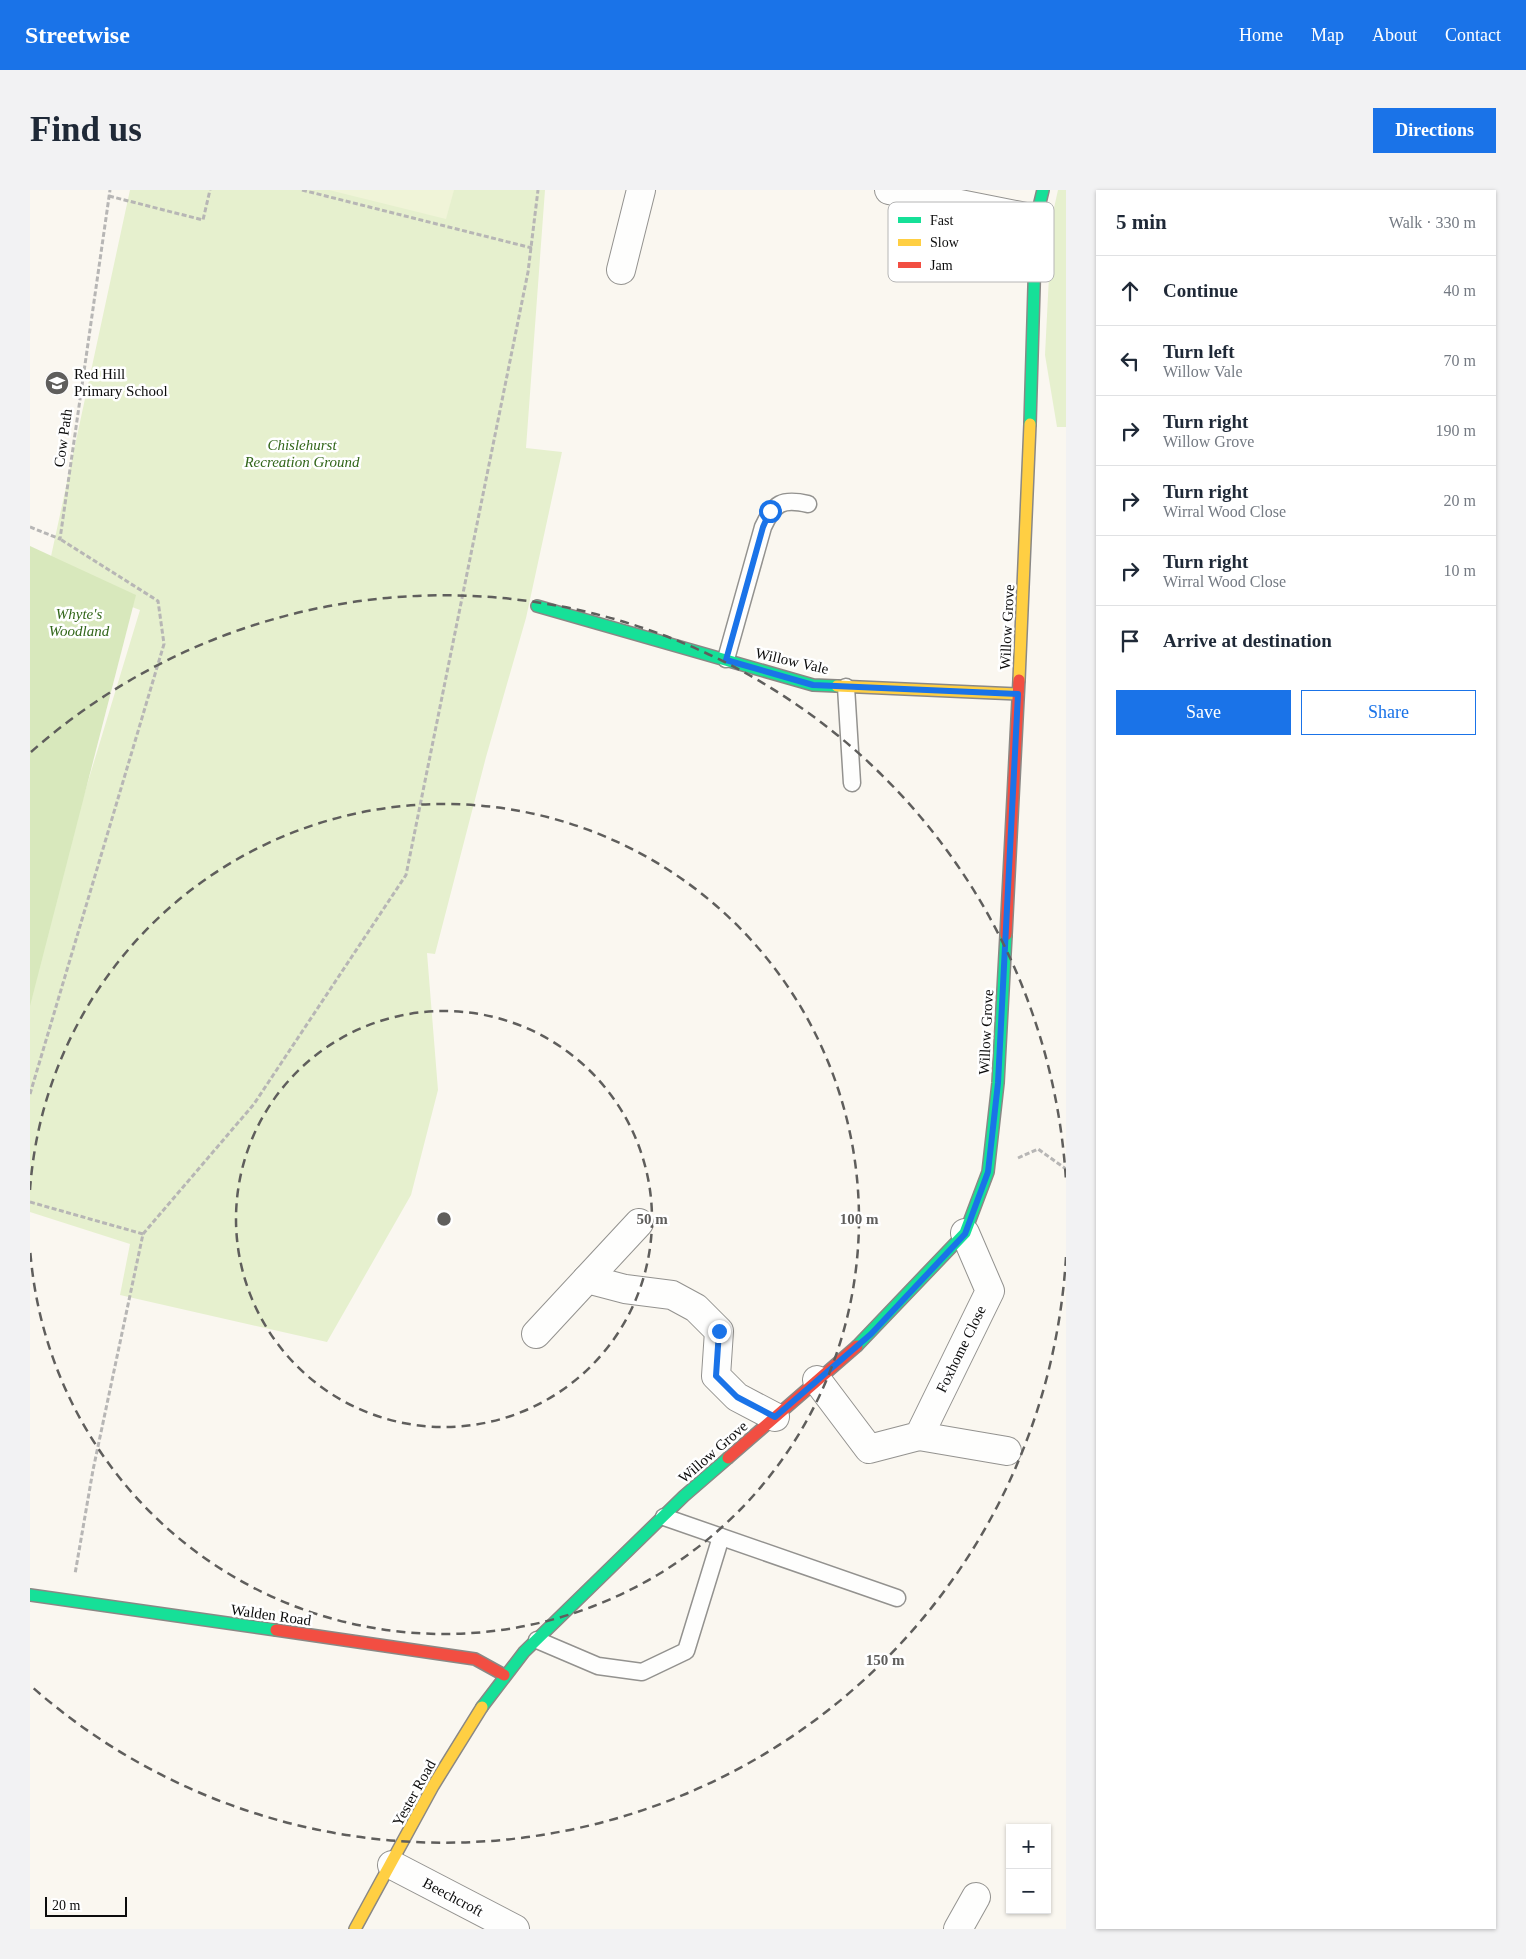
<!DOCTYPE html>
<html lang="en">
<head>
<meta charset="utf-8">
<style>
	:root { --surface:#fff; --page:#f2f2f3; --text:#1f2937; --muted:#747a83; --line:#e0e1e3; --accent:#1a73e8 }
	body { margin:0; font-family:"Times New Roman",serif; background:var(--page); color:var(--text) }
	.controls { position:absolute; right:15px; bottom:15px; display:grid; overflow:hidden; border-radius:0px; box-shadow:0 1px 4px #0004 }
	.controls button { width:45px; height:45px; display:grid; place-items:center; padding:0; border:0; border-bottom:1px solid var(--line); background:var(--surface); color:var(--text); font:25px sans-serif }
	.scale { position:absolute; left:15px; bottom:12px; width:82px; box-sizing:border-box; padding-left:5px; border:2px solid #0c0c0c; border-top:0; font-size:14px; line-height:18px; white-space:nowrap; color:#0c0c0c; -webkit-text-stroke:4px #fff; paint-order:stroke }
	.stop { position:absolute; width:15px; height:15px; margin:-11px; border:4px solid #1a73e8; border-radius:50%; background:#fff }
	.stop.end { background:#1a73e8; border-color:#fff; box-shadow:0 1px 5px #0008 }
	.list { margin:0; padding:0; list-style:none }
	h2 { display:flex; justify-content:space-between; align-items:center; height:65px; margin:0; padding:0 20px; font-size:21px }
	h2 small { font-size:16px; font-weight:400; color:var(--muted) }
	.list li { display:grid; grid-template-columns:32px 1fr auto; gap:15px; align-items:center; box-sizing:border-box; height:70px; padding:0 20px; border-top:1px solid var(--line) }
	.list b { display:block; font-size:19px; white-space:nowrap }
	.list p { margin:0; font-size:16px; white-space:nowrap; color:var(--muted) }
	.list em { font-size:16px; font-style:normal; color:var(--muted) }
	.actions { display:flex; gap:10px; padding:15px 20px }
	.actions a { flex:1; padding:11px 0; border:1px solid var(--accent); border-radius:0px; text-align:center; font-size:18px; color:var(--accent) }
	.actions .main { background:var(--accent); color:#fff }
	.icon { flex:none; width:28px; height:28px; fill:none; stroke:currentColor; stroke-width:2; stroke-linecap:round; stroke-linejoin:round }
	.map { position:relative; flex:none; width:1036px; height:1739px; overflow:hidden; border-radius:0px }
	header { display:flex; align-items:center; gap:30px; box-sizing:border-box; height:70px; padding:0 25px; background:var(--accent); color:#fff }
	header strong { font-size:24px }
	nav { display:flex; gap:28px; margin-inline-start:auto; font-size:18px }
	.intro { display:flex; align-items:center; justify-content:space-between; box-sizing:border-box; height:120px; padding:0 30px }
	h1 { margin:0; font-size:35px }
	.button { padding:12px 22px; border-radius:0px; background:var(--accent); color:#fff; font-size:18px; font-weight:700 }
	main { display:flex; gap:30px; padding:0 30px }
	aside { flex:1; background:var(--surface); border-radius:0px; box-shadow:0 1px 4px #0004 }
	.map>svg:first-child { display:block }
	.green { fill:#e6f0ce }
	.forest { fill:#d8e8bc }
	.pitch { fill:#f0f4d8 }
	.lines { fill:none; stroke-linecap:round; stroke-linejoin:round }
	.lane-casing { stroke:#93928f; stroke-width:19 }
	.street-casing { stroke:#93928f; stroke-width:30 }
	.fast-casing { stroke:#8a8885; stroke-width:14 }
	.slow-casing { stroke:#8a8885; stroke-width:14 }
	.jam-casing { stroke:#8a8885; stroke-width:14 }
	.path { stroke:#b7b6b5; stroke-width:3; stroke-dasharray:5 2.5; stroke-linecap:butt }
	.lane { stroke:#fefefd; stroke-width:16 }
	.street { stroke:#fefefd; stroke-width:28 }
	.fast { stroke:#16e098; stroke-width:11 }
	.slow { stroke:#ffcf43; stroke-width:11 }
	.jam { stroke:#f24e42; stroke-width:11 }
	.route { stroke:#1a73e8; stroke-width:6 }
	.ring { fill:none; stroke:#5f5e5c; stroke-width:2.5; stroke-dasharray:9 6 }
	.labels { text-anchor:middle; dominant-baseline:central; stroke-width:5; stroke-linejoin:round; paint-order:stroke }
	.poi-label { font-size:15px; fill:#0c0c0c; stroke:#fff; text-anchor:start }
	.street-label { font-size:15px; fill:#0c0c0c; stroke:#fff }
	.park-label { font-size:15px; font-style:italic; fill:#32661a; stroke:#fff }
	.key { fill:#fff; stroke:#b6b6b6; stroke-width:1 }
	.key-label { font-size:14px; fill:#0c0c0c }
	.centre { fill:#5f5e5c; stroke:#fff; stroke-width:2.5 }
	.ring-label { font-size:15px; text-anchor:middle; font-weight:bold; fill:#5f5e5c; stroke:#fff; stroke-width:5; stroke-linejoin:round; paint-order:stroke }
</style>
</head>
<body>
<header>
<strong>Streetwise</strong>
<nav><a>Home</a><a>Map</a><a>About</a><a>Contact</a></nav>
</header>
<div class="intro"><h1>Find us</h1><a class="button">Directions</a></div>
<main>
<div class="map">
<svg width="1036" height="1739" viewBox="0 0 1036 1739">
	<rect width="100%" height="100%" fill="#faf7f0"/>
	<g class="green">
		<path d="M100,0H515L496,258L532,262L496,428L456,567L405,764L397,763L408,900L381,1005L297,1152L90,1105L100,1054L0,1022V783L110,420L17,385Z"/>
		<path d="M1028,0H1036V237H1027L1015,165L1022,27Z"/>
	</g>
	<path class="forest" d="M0,356L106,405L0,816Z"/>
	<path class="pitch" d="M299,0H424L416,29Z"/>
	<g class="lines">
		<g class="lane-casing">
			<g id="lane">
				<path d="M696,469L733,337C744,313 752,308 778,314"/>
				<path d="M816,497L822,593"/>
				<path d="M634,1327L867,1408"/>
				<path d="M507,1450L568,1476L612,1482L656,1461L691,1347"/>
			</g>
		</g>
		<g class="street-casing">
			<g id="street">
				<path d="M859,0L1006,29"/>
				<path d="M591,80L611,0"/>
				<path d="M557,1089L609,1033"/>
				<path d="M506,1144L557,1089L595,1099L642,1105L666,1118L689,1141L686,1186L707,1207L745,1227"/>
				<path d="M787,1190L839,1259L889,1246L960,1101L935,1043"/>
				<path d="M889,1246L977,1261"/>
				<path d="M362,1675L485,1739"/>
				<path d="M928,1739L946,1707"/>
			</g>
		</g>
		<g class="fast-casing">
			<g id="fast">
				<path d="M1000,234L1006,29L1013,0"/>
				<path d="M507,416L783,495L807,496"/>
				<path d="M827,1156L935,1043L958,982L968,893L976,745"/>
				<path d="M0,1405L246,1440"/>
				<path d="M452,1517L494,1462L654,1306L698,1268"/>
			</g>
		</g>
		<g class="slow-casing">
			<g id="slow">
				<path d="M989,490L1000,234"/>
				<path d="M807,496L988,504"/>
				<path d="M325,1739L403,1596L452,1517"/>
			</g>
		</g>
		<g class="jam-casing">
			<g id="jam">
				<path d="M976,745L989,490"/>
				<path d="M698,1268L827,1156"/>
				<path d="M246,1440L445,1469L474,1485"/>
			</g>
		</g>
		<g class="path">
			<path d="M272,0L502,58"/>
			<path d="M79,6L173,30L180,0"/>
			<path d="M0,337L30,349L80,0"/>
			<path d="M0,904L134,454L128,411L30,349"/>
			<path d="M988,968L1008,959L1036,979"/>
			<path d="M0,1012L113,1044L63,1280L45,1384"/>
			<path d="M113,1044L224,914L376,685L498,82L508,0"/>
		</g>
		<use href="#lane" class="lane"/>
		<use href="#street" class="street"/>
		<use href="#fast" class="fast"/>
		<use href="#slow" class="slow"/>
		<use href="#jam" class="jam"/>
	</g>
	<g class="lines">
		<path class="route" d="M689,1141L686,1186L707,1207L745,1227L841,1144L935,1044L958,982L968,893L988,504L783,495L696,470L733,337L740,321"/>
	</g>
	<g class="ring">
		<circle cx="414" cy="1029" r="208"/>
		<path d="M0 1000A415 415 0 1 1 0 1058"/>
		<path d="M1036 1067A623 623 0 0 1 1 1496M1 562A623 623 0 0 1 1036 991"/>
	</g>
	<defs>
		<g id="school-disc" transform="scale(1.25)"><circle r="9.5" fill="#5f5e5c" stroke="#fff"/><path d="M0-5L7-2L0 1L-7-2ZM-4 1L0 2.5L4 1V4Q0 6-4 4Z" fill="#fff"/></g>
	</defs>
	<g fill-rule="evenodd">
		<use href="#school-disc" x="27" y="193"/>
	</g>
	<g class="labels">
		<g class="poi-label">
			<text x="44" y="184">Red Hill<tspan x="44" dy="17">Primary School</tspan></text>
		</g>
		<g class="street-label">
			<text transform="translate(33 248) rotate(-82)">Cow Path</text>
			<text transform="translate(977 437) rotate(-87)">Willow Grove</text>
			<text transform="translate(762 471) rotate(13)">Willow Vale</text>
			<text transform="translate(956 842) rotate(-87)">Willow Grove</text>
			<text transform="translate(931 1159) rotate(-64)">Foxhome Close</text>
			<text transform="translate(683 1262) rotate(-41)">Willow Grove</text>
			<text transform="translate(241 1425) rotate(8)">Walden Road</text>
			<text transform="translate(384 1603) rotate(-61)">Yester Road</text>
			<text transform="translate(423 1707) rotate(28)">Beechcroft</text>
		</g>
		<g class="park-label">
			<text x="272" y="255">Chislehurst<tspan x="272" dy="17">Recreation Ground</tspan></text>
			<text x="49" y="424">Whyte's<tspan x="49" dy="17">Woodland</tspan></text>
		</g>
	</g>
	<rect x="858" y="12" width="166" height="80" rx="8" class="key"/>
	<rect x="868" y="27" width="23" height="6" fill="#16e098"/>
	<rect x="868" y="49" width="23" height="7" fill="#ffcf43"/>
	<rect x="868" y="72" width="23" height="6" fill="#f24e42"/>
	<g class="key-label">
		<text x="900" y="35">Fast</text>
		<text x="900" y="57">Slow</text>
		<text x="900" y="80">Jam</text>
	</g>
	<circle cx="414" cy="1029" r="8" class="centre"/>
	<g class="ring-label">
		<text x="622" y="1034">50 m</text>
		<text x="829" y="1034">100 m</text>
		<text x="855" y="1475">150 m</text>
	</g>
</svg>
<div class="controls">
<button>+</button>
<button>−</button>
</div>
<div class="scale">20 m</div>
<div class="stop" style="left:740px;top:321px"></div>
<div class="stop end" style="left:689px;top:1141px"></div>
</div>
<aside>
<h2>5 min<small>Walk · 330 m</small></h2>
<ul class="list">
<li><svg class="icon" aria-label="ahead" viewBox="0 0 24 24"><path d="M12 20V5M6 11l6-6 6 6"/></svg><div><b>Continue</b></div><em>40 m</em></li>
<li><svg class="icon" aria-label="left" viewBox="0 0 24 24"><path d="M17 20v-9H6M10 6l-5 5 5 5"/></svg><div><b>Turn left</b><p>Willow Vale</p></div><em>70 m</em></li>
<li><svg class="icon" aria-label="right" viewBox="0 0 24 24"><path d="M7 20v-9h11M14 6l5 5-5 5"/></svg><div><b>Turn right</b><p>Willow Grove</p></div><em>190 m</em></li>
<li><svg class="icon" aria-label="right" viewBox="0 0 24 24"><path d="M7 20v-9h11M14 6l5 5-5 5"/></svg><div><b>Turn right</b><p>Wirral Wood Close</p></div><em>20 m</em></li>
<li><svg class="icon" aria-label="right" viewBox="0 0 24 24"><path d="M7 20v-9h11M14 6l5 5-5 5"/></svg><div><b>Turn right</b><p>Wirral Wood Close</p></div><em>10 m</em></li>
<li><svg class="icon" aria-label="arrive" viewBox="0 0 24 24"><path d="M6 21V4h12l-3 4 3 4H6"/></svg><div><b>Arrive at destination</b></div></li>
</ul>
<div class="actions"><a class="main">Save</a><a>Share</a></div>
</aside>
</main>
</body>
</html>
